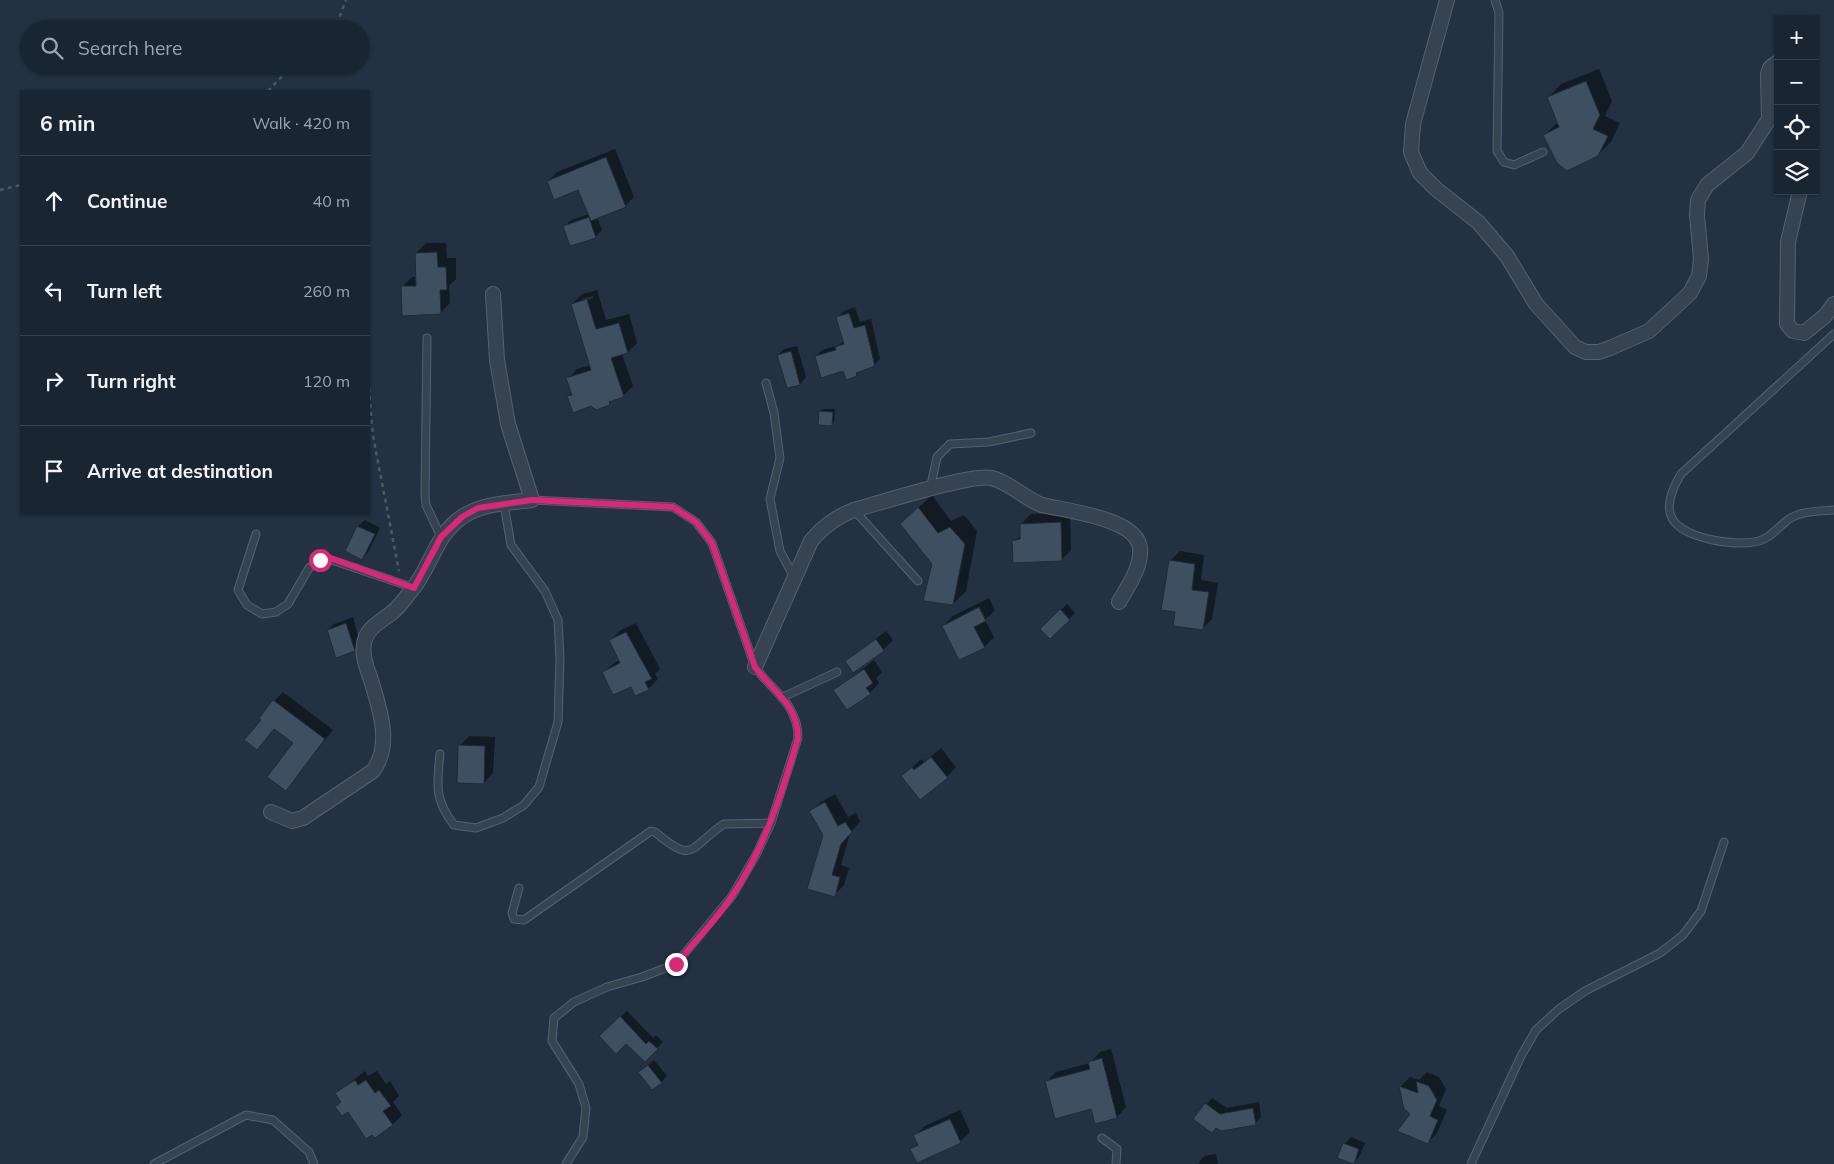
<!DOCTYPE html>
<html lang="en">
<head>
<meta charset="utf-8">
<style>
	:root { --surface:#1a2532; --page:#232d3a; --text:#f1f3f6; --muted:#9fa5ac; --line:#38424d }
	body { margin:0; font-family:Mulish,sans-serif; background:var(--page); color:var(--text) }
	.controls { position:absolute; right:15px; top:15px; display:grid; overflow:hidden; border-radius:0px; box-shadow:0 1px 4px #0004 }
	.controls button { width:45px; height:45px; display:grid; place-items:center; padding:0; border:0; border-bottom:1px solid var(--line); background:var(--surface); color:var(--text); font:25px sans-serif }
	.stop { position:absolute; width:15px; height:15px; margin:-11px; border:4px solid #db2777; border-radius:50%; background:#fff }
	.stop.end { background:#db2777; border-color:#fff; box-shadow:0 1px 5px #0008 }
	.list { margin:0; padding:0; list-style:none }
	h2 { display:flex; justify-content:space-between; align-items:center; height:65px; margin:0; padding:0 20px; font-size:21px }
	h2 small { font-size:16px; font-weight:400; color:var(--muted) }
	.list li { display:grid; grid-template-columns:32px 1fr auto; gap:15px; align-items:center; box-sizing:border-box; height:90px; padding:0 20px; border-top:1px solid var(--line) }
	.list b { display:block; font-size:19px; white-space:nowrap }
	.list em { font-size:16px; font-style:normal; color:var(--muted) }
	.icon { flex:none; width:28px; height:28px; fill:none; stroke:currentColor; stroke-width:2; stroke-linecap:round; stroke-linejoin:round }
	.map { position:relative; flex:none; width:1834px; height:1164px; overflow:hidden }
	.search { position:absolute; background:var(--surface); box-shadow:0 1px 4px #0004; left:20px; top:20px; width:350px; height:55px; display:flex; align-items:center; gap:12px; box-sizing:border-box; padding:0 18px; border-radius:28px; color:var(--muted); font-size:19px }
	.panel { position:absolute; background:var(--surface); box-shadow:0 1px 4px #0004; left:20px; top:90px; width:350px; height:425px; border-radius:0px }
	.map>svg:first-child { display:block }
	.shadow { fill:#0007; fill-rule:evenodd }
	.building { fill:#3f4f62; stroke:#1f2a39 }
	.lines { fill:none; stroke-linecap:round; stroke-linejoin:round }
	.service-casing { stroke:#56616f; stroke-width:9 }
	.minor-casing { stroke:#56616f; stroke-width:16 }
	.path { stroke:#445d60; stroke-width:2.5; stroke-dasharray:4 4; stroke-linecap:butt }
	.service { stroke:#384352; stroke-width:7 }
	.minor { stroke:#384352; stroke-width:14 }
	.route { stroke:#db2777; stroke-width:6 }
</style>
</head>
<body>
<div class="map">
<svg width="1834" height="1164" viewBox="0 0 1834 1164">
	<rect width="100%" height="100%" fill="#233142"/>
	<g class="shadow">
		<path d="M1599,69L1612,101L1605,116L1620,123L1611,142L1597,155L1544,136L1558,122L1548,98L1561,84Z"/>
		<path d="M615,149L634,197L625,206L597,217L602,230L595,237L565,226L571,220L589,214L579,188L548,182L557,172Z"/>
		<path d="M426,243H446L447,258H456V279L449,286L450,303L440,313L402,287L412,277H417L416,253Z"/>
		<path d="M597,290L606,320L629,314L637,343L628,352L622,354L633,386L623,396L615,399L609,404L592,405L568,397L572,393L568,379L577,369L591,365L572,304L582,294ZM593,296V298L582,302V299Z"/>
		<path d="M855,307L860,322L871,319L880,359L874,365L861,370L856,375L816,356L822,350L839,345L845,340L838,317L844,311Z"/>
		<path d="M797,346L806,377L800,384L788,386L778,355L784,349Z"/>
		<path d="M823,409H835L834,422L831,425L820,411Z"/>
		<path d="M932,495L951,521L964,515L977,531L966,591L953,604L933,563L915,511Z"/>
		<path d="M1070,513L1071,550L1062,559L1014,542L1022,534L1021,524L1031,514Z"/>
		<path d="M365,520L380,528L368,552L361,558L346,550L358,526Z"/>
		<path d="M1180,551L1204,555L1201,580L1218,583L1212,619L1202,629L1177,611L1170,561Z"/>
		<path d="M989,598L995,610L985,620L994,637L984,647L943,626L953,616Z"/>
		<path d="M1067,604L1075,613L1050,638L1042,629Z"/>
		<path d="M353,617L360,644L354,650L328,630L334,624Z"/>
		<path d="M636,623L660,669L655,674L658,679L648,689L631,685L603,672L620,659L611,640L621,630Z"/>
		<path d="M886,631L893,640L883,650L846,661Z"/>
		<path d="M874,660L882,672L876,678L879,683L870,693L834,691Z"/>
		<path d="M283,692L333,730L286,789L295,743L275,728L257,749L263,720L274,701Z"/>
		<path d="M469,736L495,737L493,773L484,783L460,746Z"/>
		<path d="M941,748L956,767L947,777L902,776L922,759L924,762Z"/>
		<path d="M835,794L848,817L856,813L860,822L850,833L841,865L849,868L844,885L834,895L824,835L811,812L821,802Z"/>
		<path d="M627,1011L653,1038L656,1035L663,1042L645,1060L626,1043L601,1036Z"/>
		<path d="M1111,1049L1126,1107L1117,1117L1092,1108L1046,1082L1056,1072L1090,1063L1100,1052Z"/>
		<path d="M654,1060L667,1076L661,1082L640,1072Z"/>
		<path d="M365,1071L368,1076L377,1071L386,1084L390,1081L399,1096L393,1102L402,1115L392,1125L342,1101L337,1093Z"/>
		<path d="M1427,1072L1439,1077L1446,1089L1439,1106L1447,1110L1437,1133L1428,1142L1411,1113L1405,1109L1401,1086L1410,1077L1419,1080Z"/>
		<path d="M1212,1098L1227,1108L1259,1102L1261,1117L1255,1123L1195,1119Z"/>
		<path d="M960,1110L970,1132L960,1142L912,1149L918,1143L915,1136L925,1126Z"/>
		<path d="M1351,1137L1365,1143L1359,1157L1353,1163L1345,1144Z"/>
		<path d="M1216,1154L1218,1164H1198L1204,1156Z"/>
	</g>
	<g class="building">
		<path d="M1586,81L1600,115L1593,129L1608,136L1598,156L1567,171L1557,163L1543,135L1559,127L1547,97Z"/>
		<path d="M606,157L626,207L591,221L578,190L554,200L547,181Z"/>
		<path d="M589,217L596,238L570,246L563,226Z"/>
		<path d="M437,252L438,267H446L447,290H440L441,314L402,316L401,286H416L415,253Z"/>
		<path d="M587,299L596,329L619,323L628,353L611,358L624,397L609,402L610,405L596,410L591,406L573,413L567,396L572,395L566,378L591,370L571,304Z"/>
		<path d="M849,313L854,328L865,325L875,366L856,373L857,376L846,380L843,371L821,378L815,356L836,350L835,347L844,344L836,317Z"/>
		<path d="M791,351L800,385L787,388L777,355Z"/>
		<path d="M819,411L833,412L832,426L818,425Z"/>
		<path d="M918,507L938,533L950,527L965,544L953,605L923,601L932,564L900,524Z"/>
		<path d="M1061,522L1062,561L1013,563L1012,541L1020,539V524Z"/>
		<path d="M357,526L375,534L362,560L345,551Z"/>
		<path d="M1169,560L1195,564L1192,590L1209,592L1203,630L1173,626L1175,612L1161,610Z"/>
		<path d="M979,607L986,621L974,627L985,648L959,660L942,626Z"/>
		<path d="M1060,609L1070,620L1050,639L1040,629Z"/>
		<path d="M346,623L355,651L336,658L327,630Z"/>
		<path d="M626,632L652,679L645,682L649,690L635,696L631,687L613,695L602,672L620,663L609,640Z"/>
		<path d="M876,639L884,651L853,673L845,661Z"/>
		<path d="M864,669L873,683L866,688L871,694L847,710L833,690Z"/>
		<path d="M273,700L325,739L286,791L267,777L293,743L274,729L257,750L244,740L261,720L259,718Z"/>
		<path d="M458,745L485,746L484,784L457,783Z"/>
		<path d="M931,757L948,778L920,800L901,776L912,767L914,770Z"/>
		<path d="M825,802L838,826L845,822L852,832L841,844L832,875L840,877L835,897L807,889L823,835L809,811Z"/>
		<path d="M620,1016L646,1044L649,1041L658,1049L645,1062L626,1044L616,1054L599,1036Z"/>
		<path d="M1102,1058L1117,1118L1095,1124L1091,1109L1055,1119L1045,1081L1090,1069L1088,1062Z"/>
		<path d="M648,1065L662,1083L652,1090L638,1072Z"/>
		<path d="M355,1080L358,1085L366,1080L375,1093L379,1090L391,1106L383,1111L393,1125L375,1138L372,1135L366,1139L348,1112L342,1116L335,1107L341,1102L335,1093Z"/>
		<path d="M1416,1081L1429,1086L1437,1100L1430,1116L1438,1120L1428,1144L1397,1131L1410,1114L1404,1109L1399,1086L1418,1093Z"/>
		<path d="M1205,1103L1220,1114L1253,1108L1256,1125L1221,1131L1216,1128L1212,1133L1193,1119Z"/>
		<path d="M950,1119L961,1143L917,1163L910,1149L918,1145L913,1135Z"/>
		<path d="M1343,1143L1359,1149L1354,1164L1337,1158Z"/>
	</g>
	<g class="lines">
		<g class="service-casing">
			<g id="service">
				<path d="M1495,0L1499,13L1497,151L1504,162L1514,165L1543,152"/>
				<path d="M1834,334L1681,474C1657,514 1671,531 1713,540C1728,543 1743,545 1759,541C1771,538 1779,526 1789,519C1801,511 1820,511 1834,510"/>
				<path d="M427,338L425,495L426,505L441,537"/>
				<path d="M766,383L774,413L780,458L770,499L780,551L794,577"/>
				<path d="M930,490L937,457L950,444L989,442L1031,433"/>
				<path d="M532,500L673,507L696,522L712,543L755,667C773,692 798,704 798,738L771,823L756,855L732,896L676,964L642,977L607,987L574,1002L554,1018L552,1041L579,1084L586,1108L583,1137L566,1164"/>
				<path d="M854,510L918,581"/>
				<path d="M256,534L238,590L247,605L262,614L276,612L288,604L309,568L320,560L329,559L414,588"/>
				<path d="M783,697L837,672"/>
				<path d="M440,754C437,784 434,799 454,825L476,828L503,818L524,805L539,787L558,722L560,659L558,620L545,591L511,545L504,504"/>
				<path d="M519,888L512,913L514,919L524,920L651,831L655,832C695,866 689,847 724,824L771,823"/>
				<path d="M1102,1138L1117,1149L1116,1164"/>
				<path d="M154,1164L246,1115L273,1120L309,1152L314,1164"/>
				<path d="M1471,1164L1521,1056L1536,1030L1559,1009L1585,991L1660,953L1683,935L1701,911L1724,842"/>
			</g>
		</g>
		<g class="minor-casing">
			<g id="minor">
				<path d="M1447,0L1413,124L1411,152L1420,173L1436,189L1478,222L1507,256L1536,304L1575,347L1586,352H1599L1610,348L1649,331L1690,293L1699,276L1701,259L1697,215L1698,200L1707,185L1747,153L1769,119L1768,74L1770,68L1778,62"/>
				<path d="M1800,191L1788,242L1787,324L1793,331L1804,333L1825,316L1834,304"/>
				<path d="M755,667L811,541C824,526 836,517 854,510C880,503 972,473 992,478C1010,483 1024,498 1042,505C1066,511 1137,518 1140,548C1142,567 1128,586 1119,602"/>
				<path d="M271,812L292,821L303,818L373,771C393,744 379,707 370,677C366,666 362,655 364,644C366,626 385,620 396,609C402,603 406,597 411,591C431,568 435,535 462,517C482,503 509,503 532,500L508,424L497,360L493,294"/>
			</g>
		</g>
		<g class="path">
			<path d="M330,29L338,21L346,0"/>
			<path d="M268,91L292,66"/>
			<path d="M0,190L21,185"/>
			<path d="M369,388L373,436L399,571"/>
		</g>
		<use href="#service" class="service"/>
		<use href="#minor" class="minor"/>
	</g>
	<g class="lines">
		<path class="route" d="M320,560L330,558L414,588L441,537L462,517L478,508L532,500L673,507L696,522L712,543L755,667C773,692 798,704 798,738C782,793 765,848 732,896C716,920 695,941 676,964"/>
	</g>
</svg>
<div class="controls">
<button>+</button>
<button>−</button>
<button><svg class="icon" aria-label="locate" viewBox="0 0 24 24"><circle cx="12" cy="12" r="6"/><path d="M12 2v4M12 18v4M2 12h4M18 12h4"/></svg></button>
<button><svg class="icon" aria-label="layers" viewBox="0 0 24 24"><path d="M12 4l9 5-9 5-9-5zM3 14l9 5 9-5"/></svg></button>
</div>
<div class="stop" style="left:320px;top:560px"></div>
<div class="stop end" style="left:676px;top:964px"></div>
<div class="search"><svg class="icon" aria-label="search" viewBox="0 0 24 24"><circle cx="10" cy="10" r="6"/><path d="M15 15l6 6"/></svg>Search here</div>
<section class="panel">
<h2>6 min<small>Walk · 420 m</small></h2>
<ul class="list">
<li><svg class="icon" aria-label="ahead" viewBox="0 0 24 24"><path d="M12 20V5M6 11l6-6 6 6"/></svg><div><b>Continue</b></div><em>40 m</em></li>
<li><svg class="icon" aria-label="left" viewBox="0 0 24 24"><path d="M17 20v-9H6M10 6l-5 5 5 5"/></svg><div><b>Turn left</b></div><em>260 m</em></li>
<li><svg class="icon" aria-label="right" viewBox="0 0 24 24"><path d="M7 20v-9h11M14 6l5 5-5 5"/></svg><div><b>Turn right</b></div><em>120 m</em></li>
<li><svg class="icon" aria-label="arrive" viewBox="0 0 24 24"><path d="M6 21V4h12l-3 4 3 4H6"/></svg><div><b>Arrive at destination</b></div></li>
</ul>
</section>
</div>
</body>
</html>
